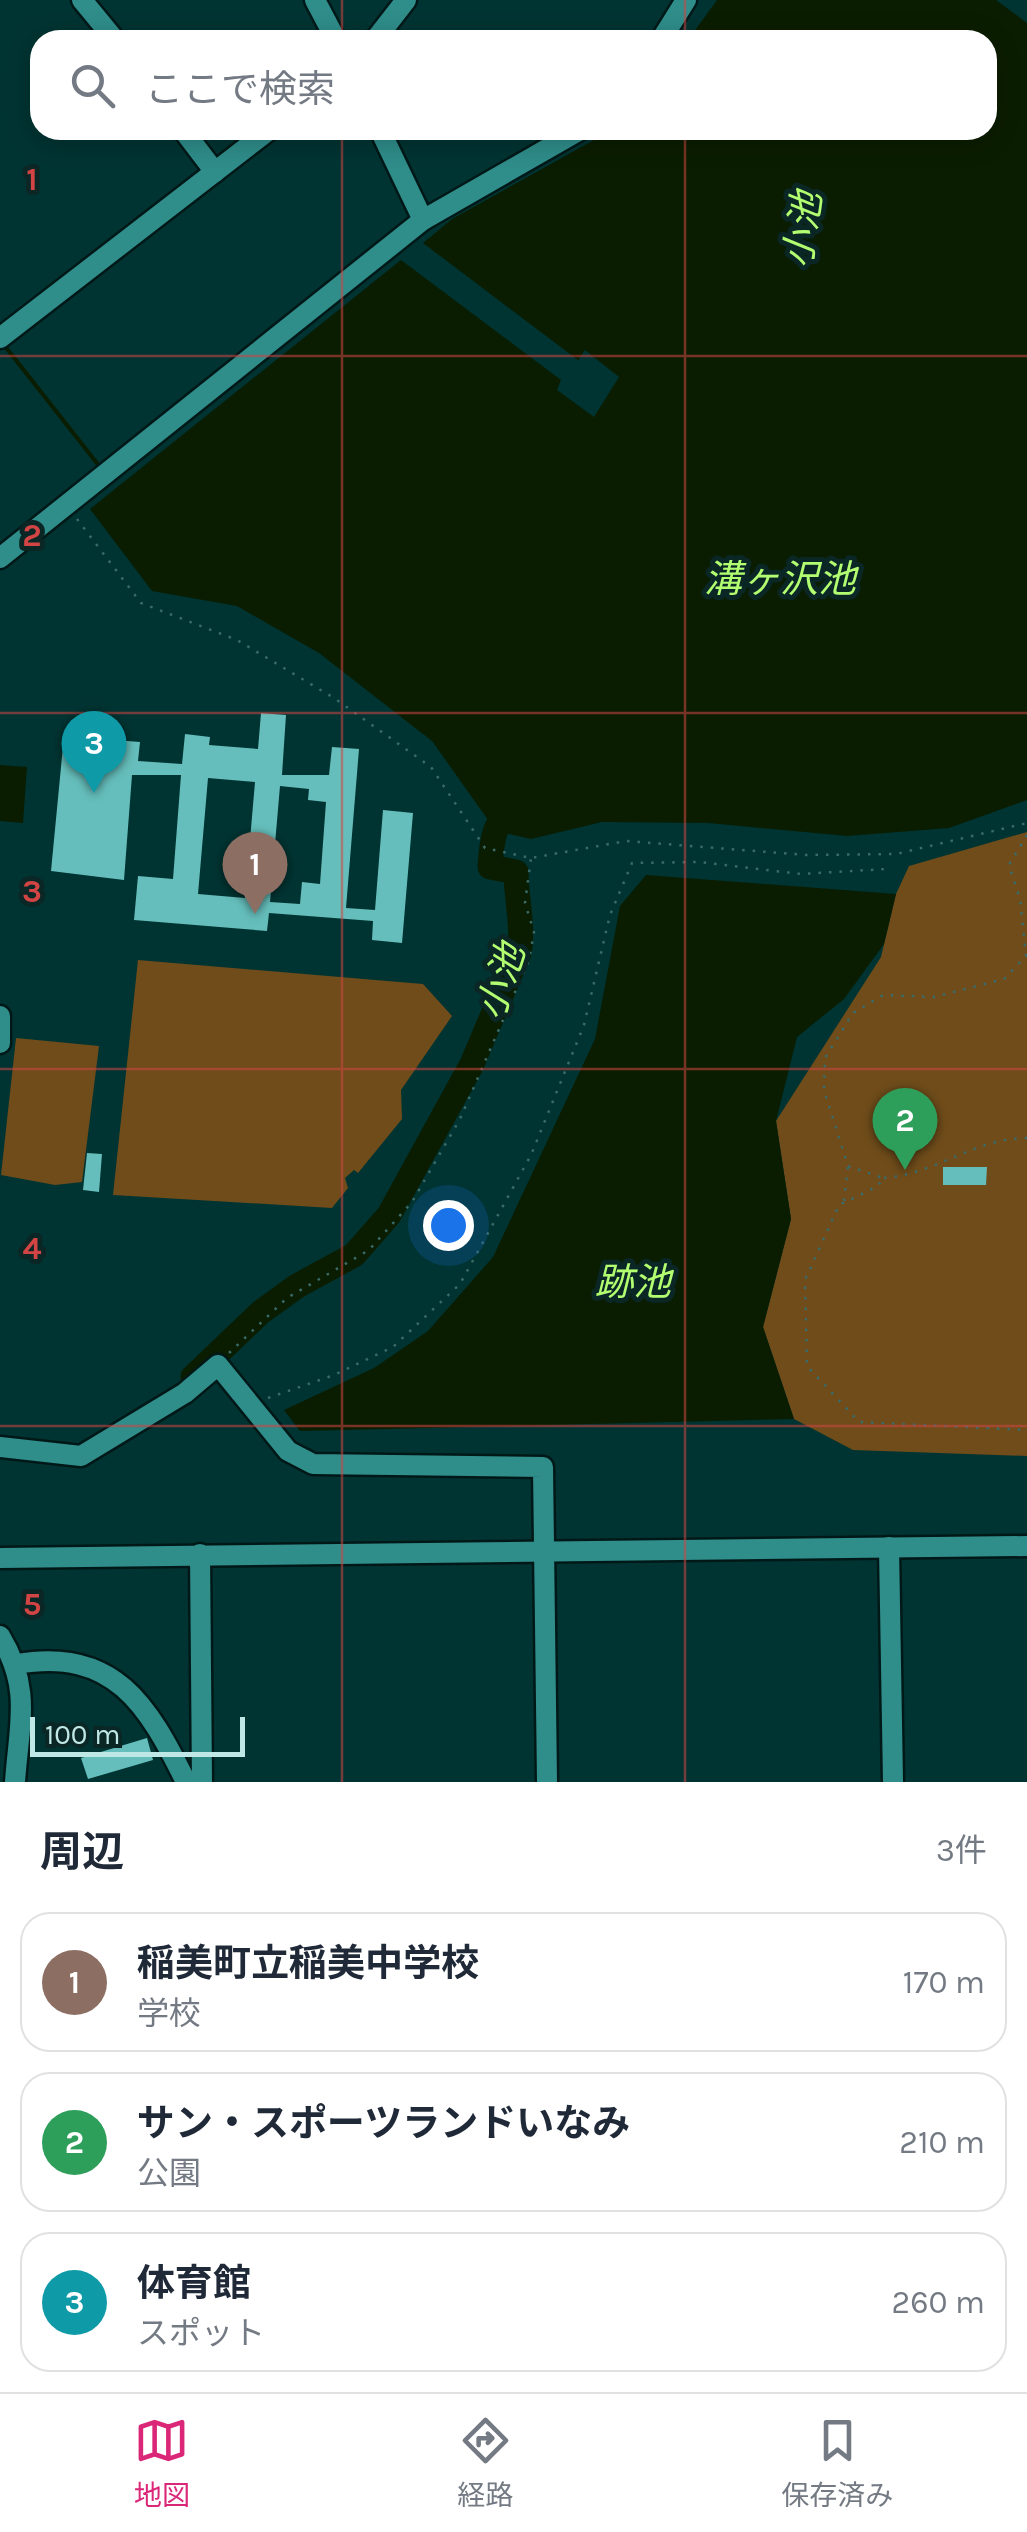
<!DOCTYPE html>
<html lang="ja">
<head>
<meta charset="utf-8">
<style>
	:root { --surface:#fff; --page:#f2f2f3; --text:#1f2937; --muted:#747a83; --line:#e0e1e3; --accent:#db2777 }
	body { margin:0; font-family:Karla,"Noto Sans JP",sans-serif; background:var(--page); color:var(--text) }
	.scale { position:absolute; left:30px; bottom:25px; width:215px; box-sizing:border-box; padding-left:10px; border:5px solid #bee7e5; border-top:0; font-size:28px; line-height:35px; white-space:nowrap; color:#bee7e5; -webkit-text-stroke:8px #0a2726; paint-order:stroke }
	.you { position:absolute; left:448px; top:1225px; width:35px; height:35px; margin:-25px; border:8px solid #fff; border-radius:50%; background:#1a73e8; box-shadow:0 0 0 15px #1a73e833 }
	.badge { display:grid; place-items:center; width:65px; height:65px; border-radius:50%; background:var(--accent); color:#fff; font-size:32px; font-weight:700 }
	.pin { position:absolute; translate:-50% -82px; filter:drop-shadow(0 2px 5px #0008) }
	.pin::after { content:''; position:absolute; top:52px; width:35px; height:30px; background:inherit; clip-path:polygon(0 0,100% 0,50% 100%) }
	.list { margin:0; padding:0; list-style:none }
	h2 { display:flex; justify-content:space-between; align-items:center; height:130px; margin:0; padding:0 40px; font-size:42px }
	h2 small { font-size:32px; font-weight:400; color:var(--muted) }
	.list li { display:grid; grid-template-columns:65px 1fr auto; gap:30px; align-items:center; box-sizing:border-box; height:140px; margin:0 20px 20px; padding:0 20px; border:2px solid var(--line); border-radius:30px }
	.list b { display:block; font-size:38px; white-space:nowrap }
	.list p { margin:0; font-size:32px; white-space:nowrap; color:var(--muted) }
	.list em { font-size:32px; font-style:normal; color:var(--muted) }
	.icon { flex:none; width:55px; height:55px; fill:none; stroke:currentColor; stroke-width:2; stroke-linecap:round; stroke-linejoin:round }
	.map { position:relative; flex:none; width:1027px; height:1782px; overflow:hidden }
	.search { position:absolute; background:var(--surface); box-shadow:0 5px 25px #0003; left:30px; right:30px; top:30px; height:110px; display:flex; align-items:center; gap:25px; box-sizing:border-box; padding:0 35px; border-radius:30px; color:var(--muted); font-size:38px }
	.sheet { height:610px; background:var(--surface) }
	nav { display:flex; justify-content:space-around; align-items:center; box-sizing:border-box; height:140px; border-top:2px solid var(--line); background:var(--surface); font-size:28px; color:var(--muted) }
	nav a { display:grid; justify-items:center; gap:5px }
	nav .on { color:var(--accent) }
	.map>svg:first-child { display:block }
	.green { fill:#6f4c1a }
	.water { fill:#0b1d00 }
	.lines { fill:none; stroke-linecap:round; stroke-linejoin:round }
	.stream { stroke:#0b1d00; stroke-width:4 }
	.river { stroke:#0b1d00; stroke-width:25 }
	.building { fill:#65bebb; fill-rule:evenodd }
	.minor-casing { stroke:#001918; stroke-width:25 }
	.path { stroke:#3a6b69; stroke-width:2.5; stroke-dasharray:2.5 8; stroke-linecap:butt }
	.minor { stroke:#2f8d8a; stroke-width:20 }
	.grid { fill:none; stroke:#d24544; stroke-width:2.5; stroke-opacity:0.55 }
	.labels { text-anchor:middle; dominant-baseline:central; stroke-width:10; stroke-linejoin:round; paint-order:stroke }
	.water-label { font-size:38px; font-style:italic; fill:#b3fd71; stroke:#0a2726 }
	.grid-label { font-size:32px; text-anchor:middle; font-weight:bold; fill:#d24544; stroke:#0a2726; stroke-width:10; stroke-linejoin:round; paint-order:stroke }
</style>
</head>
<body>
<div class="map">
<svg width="1027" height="1782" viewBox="0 0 1027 1782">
	<rect width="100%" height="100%" fill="#003432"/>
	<g class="green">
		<path d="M1027,832V1456L853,1450L794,1419L763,1327L791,1219L776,1121L881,957L896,894L909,866Z"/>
		<path d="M138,960L423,984L452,1016L401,1090L402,1119L358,1173L354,1170L345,1178L348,1188L332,1208L113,1195Z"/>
		<path d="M16,1038L99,1046L82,1182L55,1185L1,1175Z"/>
	</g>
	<g class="water">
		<path d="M717,0H996L1027,23V800L949,828L847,836L708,823L602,822L531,839L496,831L432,741L319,653L237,606L152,591L90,509L401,260L561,380L557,390L594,417L619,377L585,350L578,360L423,243L452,219L612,130H987V40H688Z"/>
		<path d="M0,765L27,767L23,823L0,821Z"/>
		<path d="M646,875L896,894L884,944L844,999L797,1037L776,1121L791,1219L763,1327L794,1419L300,1431L284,1410L374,1368L428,1331L493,1257L595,1039L620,906Z"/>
	</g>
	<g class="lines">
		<path class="stream" d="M4,345L100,467"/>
		<path class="river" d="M193,1377L261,1312L297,1286L354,1255L389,1215L472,1064L519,953C524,927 516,899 516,872L490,867C492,841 492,820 518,807"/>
	</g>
	<g class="building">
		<path d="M261,713L286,715L282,775H329L332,747L359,749L346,908L375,910L383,810L413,813L402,943L372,940L373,921L269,913L267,931L134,920L138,876L173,879L181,775H132L124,880L51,871L64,736L140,742L138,761L182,764L185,734L210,737L209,745L258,749ZM208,778L255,782L245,898L198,894ZM280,786L309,789L308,800L326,802L320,884L302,882L300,904L270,902Z"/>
		<path d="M87,1153L102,1154L99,1192L83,1190Z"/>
		<path d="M943,1167H987L986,1185H943Z"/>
		<path d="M147,1738L153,1760L88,1779L81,1758Z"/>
	</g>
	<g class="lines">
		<g class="minor-casing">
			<g id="minor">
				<path d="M82,0L115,40"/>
				<path d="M315,0L336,40"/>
				<path d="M375,40L406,0"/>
				<path d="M661,40L686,0"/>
				<path d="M183,130L215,172"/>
				<path d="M380,130L423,220"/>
				<path d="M0,338L269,130"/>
				<path d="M0,558L423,220L580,130"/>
				<path d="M0,1016V1043"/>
				<path d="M0,1447L81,1456L185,1393L218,1365L288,1451L313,1464L543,1467L547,1782"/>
				<path d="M889,1547L893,1782"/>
				<path d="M200,1554L202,1782"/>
				<path d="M0,1558L1027,1546"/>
				<path d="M0,1636C32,1689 19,1723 15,1782"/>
				<path d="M17,1664C114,1647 148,1705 186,1782"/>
			</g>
		</g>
		<g class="path">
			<path d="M77,519L141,603L237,640L334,698L431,767L485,848L531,858L626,841L806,855L896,854L1027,823"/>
			<path d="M1027,835L1009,865L1020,899L1026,956L1004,979L934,997L883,995L853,1013L825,1058L824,1090L848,1166L883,1178L878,1186L839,1205L805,1280L807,1366L859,1422L1027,1430"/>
			<path d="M884,1178C936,1174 975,1138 1027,1138"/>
			<path d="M844,1201L848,1166"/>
			<path d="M229,1353L287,1298L369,1250L412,1202L460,1119L529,960L534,932L525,903L531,858"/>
			<path d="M268,1398L334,1375L393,1347L460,1284L531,1155L584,1025L610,915L632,863L699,862L801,874L886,869"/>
		</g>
		<use href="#minor" class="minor"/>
	</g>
	<path class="grid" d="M342,0V40M685,0V40M342,130V1782M685,130V1782M0,356H1027M0,713H1027M0,1069H1027M0,1426H1027"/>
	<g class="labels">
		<g class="water-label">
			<text transform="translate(803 230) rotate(-82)">小池</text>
			<text x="780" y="579">溝ヶ沢池</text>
			<text transform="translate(501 982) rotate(-72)">小池</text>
			<text x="633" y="1282">跡池</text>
		</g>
	</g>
	<g class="grid-label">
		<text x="32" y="190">1</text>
		<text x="32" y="546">2</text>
		<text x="32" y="902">3</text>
		<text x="32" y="1259">4</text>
		<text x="32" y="1615">5</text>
	</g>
</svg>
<div class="scale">100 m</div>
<div class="you"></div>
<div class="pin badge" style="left:255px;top:914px;background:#8d6e63">1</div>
<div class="pin badge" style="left:905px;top:1170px;background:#2e9e5b">2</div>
<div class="pin badge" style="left:94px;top:793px;background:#0f9aa8">3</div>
<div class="search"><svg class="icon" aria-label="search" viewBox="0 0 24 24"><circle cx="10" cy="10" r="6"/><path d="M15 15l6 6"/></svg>ここで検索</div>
</div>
<section class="sheet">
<h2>周辺<small>3件</small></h2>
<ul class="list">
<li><span class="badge" style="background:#8d6e63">1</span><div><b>稲美町立稲美中学校</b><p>学校</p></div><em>170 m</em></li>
<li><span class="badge" style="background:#2e9e5b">2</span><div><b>サン・スポーツランドいなみ</b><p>公園</p></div><em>210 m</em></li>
<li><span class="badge" style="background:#0f9aa8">3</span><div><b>体育館</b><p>スポット</p></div><em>260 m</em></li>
</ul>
</section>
<nav>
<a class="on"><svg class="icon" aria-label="map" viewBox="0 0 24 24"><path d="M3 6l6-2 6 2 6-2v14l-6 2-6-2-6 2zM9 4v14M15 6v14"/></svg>地図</a>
<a><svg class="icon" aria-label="directions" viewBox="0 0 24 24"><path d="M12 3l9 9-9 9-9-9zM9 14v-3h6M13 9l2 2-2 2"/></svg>経路</a>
<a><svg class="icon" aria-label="saved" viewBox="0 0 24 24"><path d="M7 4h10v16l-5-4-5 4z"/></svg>保存済み</a>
</nav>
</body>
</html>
